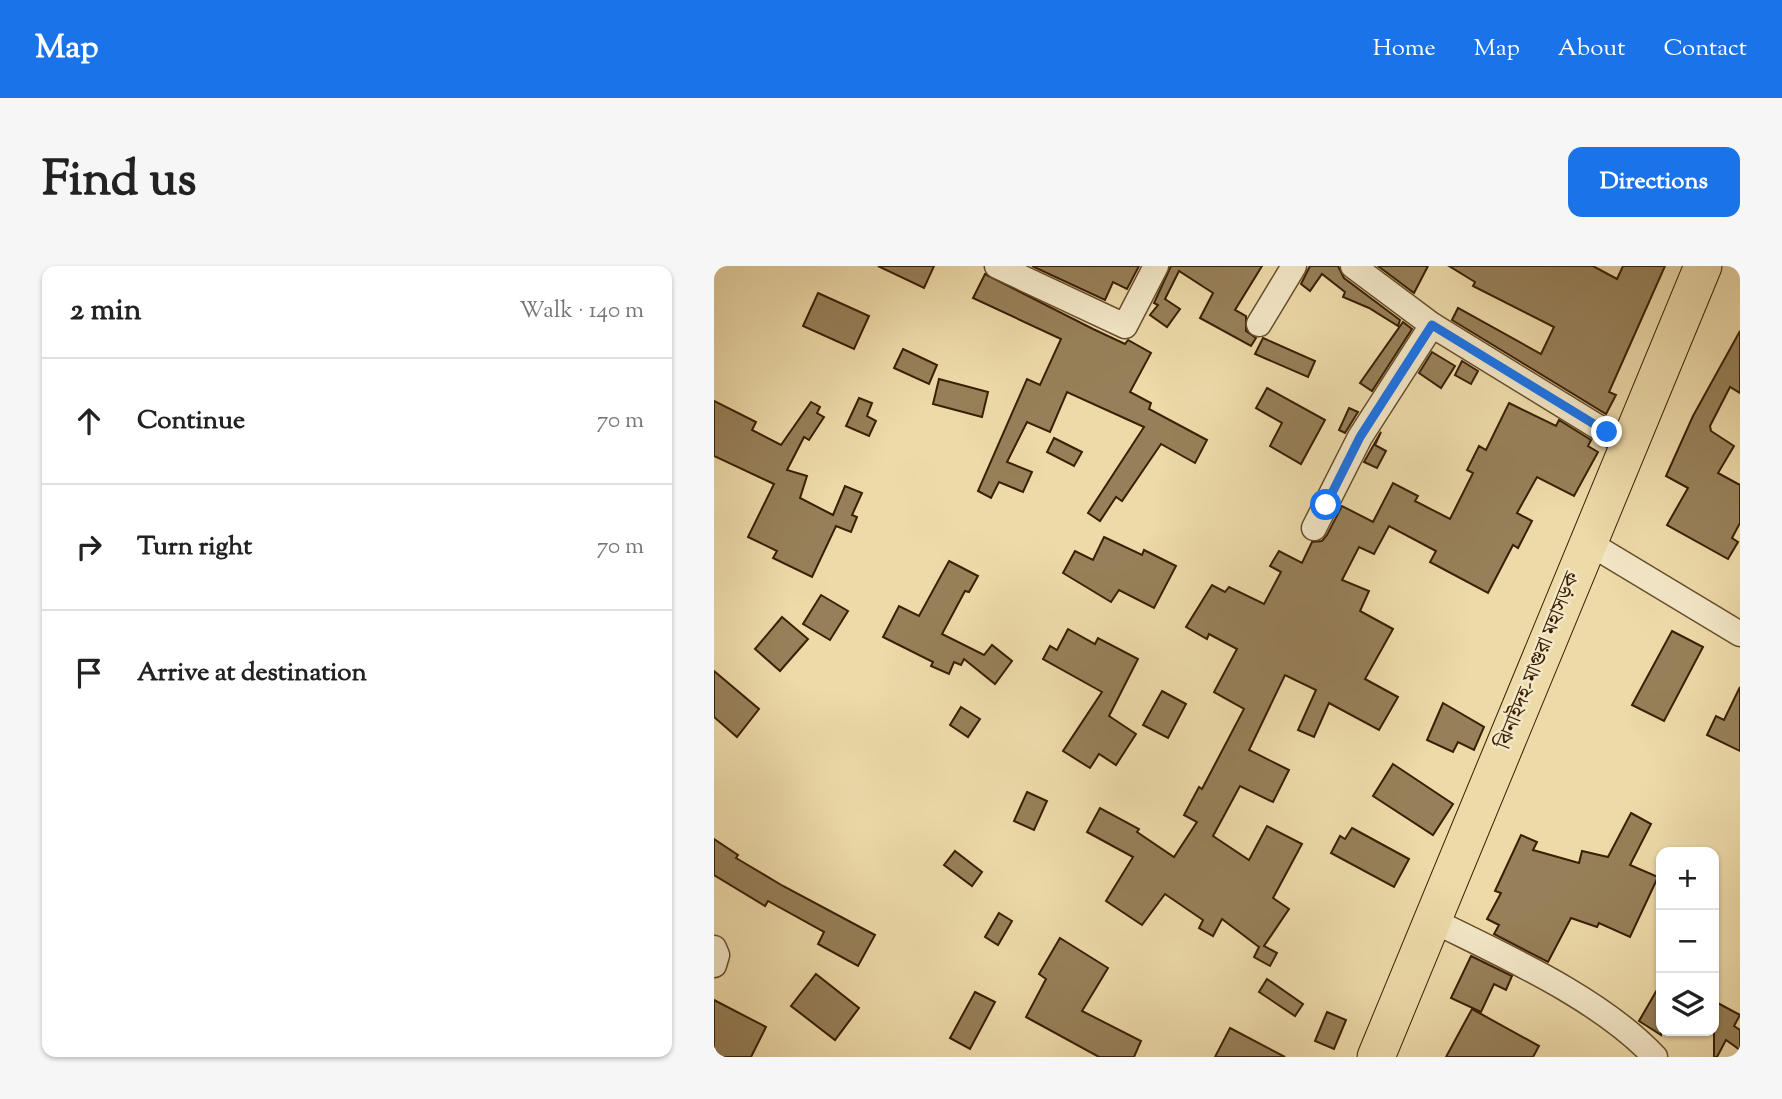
<!DOCTYPE html>
<html lang="en">
<head>
<meta charset="utf-8">
<style>
	:root { --surface:#fff; --page:#f6f6f6; --text:#222; --muted:#767676; --line:#e0e0e0; --accent:#1a73e8 }
	body { margin:0; font-family:"Sorts Mill Goudy","Noto Serif Bengali",serif; background:var(--page); color:var(--text) }
	.controls { position:absolute; right:21px; bottom:21px; display:grid; overflow:hidden; border-radius:14px; box-shadow:0 2px 5px #0004 }
	.controls button { width:63px; height:63px; display:grid; place-items:center; padding:0; border:0; border-bottom:2px solid var(--line); background:var(--surface); color:var(--text); font:35px sans-serif }
	.stop { position:absolute; width:21px; height:21px; margin:-16px; border:5px solid #1a73e8; border-radius:50%; background:#fff }
	.stop.end { background:#1a73e8; border-color:#fff; box-shadow:0 2px 7px #0008 }
	.list { margin:0; padding:0; list-style:none }
	h2 { display:flex; justify-content:space-between; align-items:center; height:91px; margin:0; padding:0 28px; font-size:30px }
	h2 small { font-size:23px; font-weight:400; color:var(--muted) }
	.list li { display:grid; grid-template-columns:46px 1fr auto; gap:21px; align-items:center; box-sizing:border-box; height:126px; padding:0 28px; border-top:2px solid var(--line) }
	.list b { display:block; font-size:26px; white-space:nowrap }
	.list em { font-size:23px; font-style:normal; color:var(--muted) }
	.icon { flex:none; width:38px; height:38px; fill:none; stroke:currentColor; stroke-width:2; stroke-linecap:round; stroke-linejoin:round }
	.map { position:relative; flex:none; width:1026px; height:791px; overflow:hidden; border-radius:14px }
	header { display:flex; align-items:center; gap:42px; box-sizing:border-box; height:98px; padding:0 35px; background:var(--accent); color:#fff }
	header strong { font-size:33px }
	nav { display:flex; gap:38px; margin-inline-start:auto; font-size:24px }
	.intro { display:flex; align-items:center; justify-content:space-between; box-sizing:border-box; height:168px; padding:0 42px }
	h1 { margin:0; font-size:49px }
	.button { padding:18px 32px; border-radius:14px; background:var(--accent); color:#fff; font-size:24px; font-weight:700 }
	main { display:flex; gap:42px; padding:0 42px }
	aside { flex:1; background:var(--surface); border-radius:14px; box-shadow:0 2px 5px #0004 }
	.map>svg:first-child { display:block }
	.building { fill:#978059; stroke:#3a1f03; stroke-width:2 }
	.lines { fill:none; stroke-linecap:round; stroke-linejoin:round }
	.minor-casing { stroke:#674e2c; stroke-width:27 }
	.highway-casing { stroke:#3a1f03; stroke-width:39 }
	.minor { stroke:#f3e7c7; stroke-width:24 }
	.highway { stroke:#eddaa9; stroke-width:37 }
	.route { stroke:#1a73e8; stroke-width:9 }
	.labels { text-anchor:middle; dominant-baseline:central; stroke-width:5; stroke-linejoin:round; paint-order:stroke }
	.street-label { font-size:21px; fill:#3a1f03; stroke:#f3e7c7 }
</style>
</head>
<body>
<header>
<strong>Map</strong>
<nav><a>Home</a><a>Map</a><a>About</a><a>Contact</a></nav>
</header>
<div class="intro"><h1>Find us</h1><a class="button">Directions</a></div>
<main>
<aside>
<h2>2 min<small>Walk · 140 m</small></h2>
<ul class="list">
<li><svg class="icon" aria-label="ahead" viewBox="0 0 24 24"><path d="M12 20V5M6 11l6-6 6 6"/></svg><div><b>Continue</b></div><em>70 m</em></li>
<li><svg class="icon" aria-label="right" viewBox="0 0 24 24"><path d="M7 20v-9h11M14 6l5 5-5 5"/></svg><div><b>Turn right</b></div><em>70 m</em></li>
<li><svg class="icon" aria-label="arrive" viewBox="0 0 24 24"><path d="M6 21V4h12l-3 4 3 4H6"/></svg><div><b>Arrive at destination</b></div></li>
</ul>
</aside>
<div class="map">
<svg width="1026" height="791" viewBox="0 0 1026 791">
	<rect width="100%" height="100%" fill="#eddaa9"/>
	<filter id="stains"><feTurbulence type="fractalNoise" baseFrequency=".00286" numOctaves="4"/><feColorMatrix values="0 0 0 0 .2 0 0 0 0 .09 0 0 0 0 .02 0 0 0 .5 -.17"/></filter>
	<radialGradient id="worn" r=".72"><stop offset=".6" stop-color="#630" stop-opacity="0"/><stop offset="1" stop-color="#630" stop-opacity=".3"/></radialGradient>
	<g class="building">
		<path d="M164,0H220L210,22Z"/>
		<path d="M318,0H425L413,23L399,16L391,34Z"/>
		<path d="M457,0H548L521,44L532,50V65L542,72L537,80L486,52L499,27L465,5L451,33L466,43L453,61L436,49L444,39L440,37Z"/>
		<path d="M596,0H624L630,12L686,54L684,60L655,42L629,31L631,26L608,8L596,25L587,18Z"/>
		<path d="M664,0H714L700,27Z"/>
		<path d="M735,0H879L903,13L909,0H951L895,126L902,129L892,148L738,54L744,42L827,88L840,61L759,20L761,16Z"/>
		<path d="M271,8L379,63L411,78L414,74L437,87L416,126L437,137L435,143L493,174L481,197L447,178L408,235L402,231L386,255L374,247L430,161L353,126L336,166L313,156L293,196L318,206L309,226L285,216L277,232L264,225L313,113L326,119L347,73L259,32Z"/>
		<path d="M104,27L155,50L140,83L89,60Z"/>
		<path d="M689,56L698,63L658,125L646,117Z"/>
		<path d="M1026,65V127L1016,121L996,160L997,165L1020,180L1004,207L1026,219V257L1018,272L1024,276L1014,293L953,259L974,222L952,210L979,150Z"/>
		<path d="M549,72L601,95L594,111L541,88Z"/>
		<path d="M189,83L223,99L215,118L180,102Z"/>
		<path d="M718,86L741,100L727,122L705,107Z"/>
		<path d="M748,95L764,105L757,118L741,109Z"/>
		<path d="M225,113L274,126L268,151L219,138Z"/>
		<path d="M553,122L611,154L587,198L556,180L568,157L542,142Z"/>
		<path d="M145,132L158,137L153,150L162,155L155,170L132,160Z"/>
		<path d="M0,135L42,156L38,164L67,179L97,136L106,141L103,147L110,151L95,174L90,171L73,204L93,210L86,232L119,249L131,220L148,227L138,249L143,251L137,266L122,260L98,311L59,292L63,285L34,271L60,218L0,190Z"/>
		<path d="M795,137L842,160L845,154L877,174L874,180L884,186L860,230L823,211L803,247L818,255L804,282L799,279L774,327L716,296L722,285L675,260L660,288L645,281L628,314L655,325L646,345L679,363L651,413L684,431L665,464L615,437L600,471L584,464L602,424L571,409L535,484L575,504L559,536L526,520L499,570L535,594L553,560L588,578L559,632L575,643L550,680L563,687L556,700L540,691L545,681L508,653L499,670L485,662L489,654L451,628L428,659L392,635L419,591L373,566L386,542L425,563L423,566L460,591L483,556L470,549L485,521L488,523L530,443L500,426L523,383L495,368L493,373L472,361L498,319L511,326L515,321L550,338L567,306L556,300L565,285L588,297L598,276L608,275L613,269L628,240L659,256L679,217L704,230L701,235L736,253L759,207L753,204L765,180L772,184Z"/>
		<path d="M635,142L644,146L631,167L625,164Z"/>
		<path d="M667,166L661,179L672,185L663,202L650,196Z"/>
		<path d="M340,172L368,186L360,200L333,186Z"/>
		<path d="M390,271L428,289L430,284L462,300L440,342L405,324L397,336L349,307L361,285L379,294Z"/>
		<path d="M235,295L264,310L255,326L251,325L228,368L270,389L278,379L298,395L281,418L250,393L247,399L240,396L235,408L217,400L219,396L169,371L185,340L205,350Z"/>
		<path d="M107,329L134,345L116,374L89,358Z"/>
		<path d="M68,351L94,373L66,405L41,383Z"/>
		<path d="M354,363L381,378L384,372L424,393L395,450L422,468L402,499L385,488L376,502L349,485L388,426L329,393L336,380L343,384Z"/>
		<path d="M958,365L989,381L950,455L918,439Z"/>
		<path d="M0,405L45,443L23,471L0,451Z"/>
		<path d="M1026,421V485L993,469L1002,450L1010,454Z"/>
		<path d="M448,425L472,438L454,472L429,459Z"/>
		<path d="M729,437L770,461L760,484L744,476L739,486L713,474Z"/>
		<path d="M247,441L266,453L254,471L236,459Z"/>
		<path d="M679,498L739,538L719,569L659,530Z"/>
		<path d="M313,526L333,535L320,564L300,555Z"/>
		<path d="M917,547L937,558L916,599L944,611L916,671L885,657L883,661L857,652L834,696L780,668L785,659L773,653L787,627L781,625L807,569L823,576L819,584L865,597L868,585L894,591Z"/>
		<path d="M638,562L695,593L680,621L617,587L626,570L631,573Z"/>
		<path d="M0,573L24,589L22,592L69,620L161,669L144,700L104,678L110,666L54,635L51,640L0,609Z"/>
		<path d="M241,585L268,606L258,620L230,599Z"/>
		<path d="M285,647L298,655L284,679L271,671Z"/>
		<path d="M346,672L394,702L368,745L427,775L420,791H385L312,751L332,713L325,708Z"/>
		<path d="M757,690L798,710L792,724L780,718L767,746L737,732Z"/>
		<path d="M102,708L145,742L121,774L77,740Z"/>
		<path d="M553,713L589,738L581,750L545,726Z"/>
		<path d="M947,717V769L925,755Z"/>
		<path d="M261,726L281,736L256,783L236,772Z"/>
		<path d="M0,734L52,761L37,791H0Z"/>
		<path d="M1000,735L1026,749L1020,760L1026,764V784L1012,774L1003,791H1000Z"/>
		<path d="M758,743L825,780L819,791H732Z"/>
		<path d="M613,746L632,754L620,783L601,775Z"/>
		<path d="M516,762L571,791H501Z"/>
	</g>
	<g class="lines">
		<g class="minor-casing">
			<g id="minor">
				<path d="M283,0L411,60L442,0"/>
				<path d="M639,0L718,59L915,180"/>
				<path d="M545,58L580,0"/>
				<path d="M600,262L646,171L718,59"/>
				<path d="M875,277L1026,368"/>
				<path d="M718,654C790,690 886,732 941,791"/>
				<path d="M0,682L3,689L0,699"/>
			</g>
		</g>
		<g class="highway-casing">
			<path id="highway" d="M662,791L989,0"/>
		</g>
		<use href="#minor" class="minor"/>
		<use href="#highway" class="highway"/>
	</g>
	<g class="lines">
		<path class="route" d="M612,239L646,171L718,59L893,166"/>
	</g>
	<g class="labels">
		<g class="street-label">
			<text transform="translate(825 395) rotate(-68)">ঝিনাইদহ-মাগুরা মহাসড়ক</text>
		</g>
	</g>
	<rect width="100%" height="100%" filter="url(#stains)"/>
	<rect width="100%" height="100%" fill="url(#worn)"/>
</svg>
<div class="controls">
<button>+</button>
<button>−</button>
<button><svg class="icon" aria-label="layers" viewBox="0 0 24 24"><path d="M12 4l9 5-9 5-9-5zM3 14l9 5 9-5"/></svg></button>
</div>
<div class="stop" style="left:612px;top:239px"></div>
<div class="stop end" style="left:893px;top:166px"></div>
</div>
</main>
</body>
</html>
